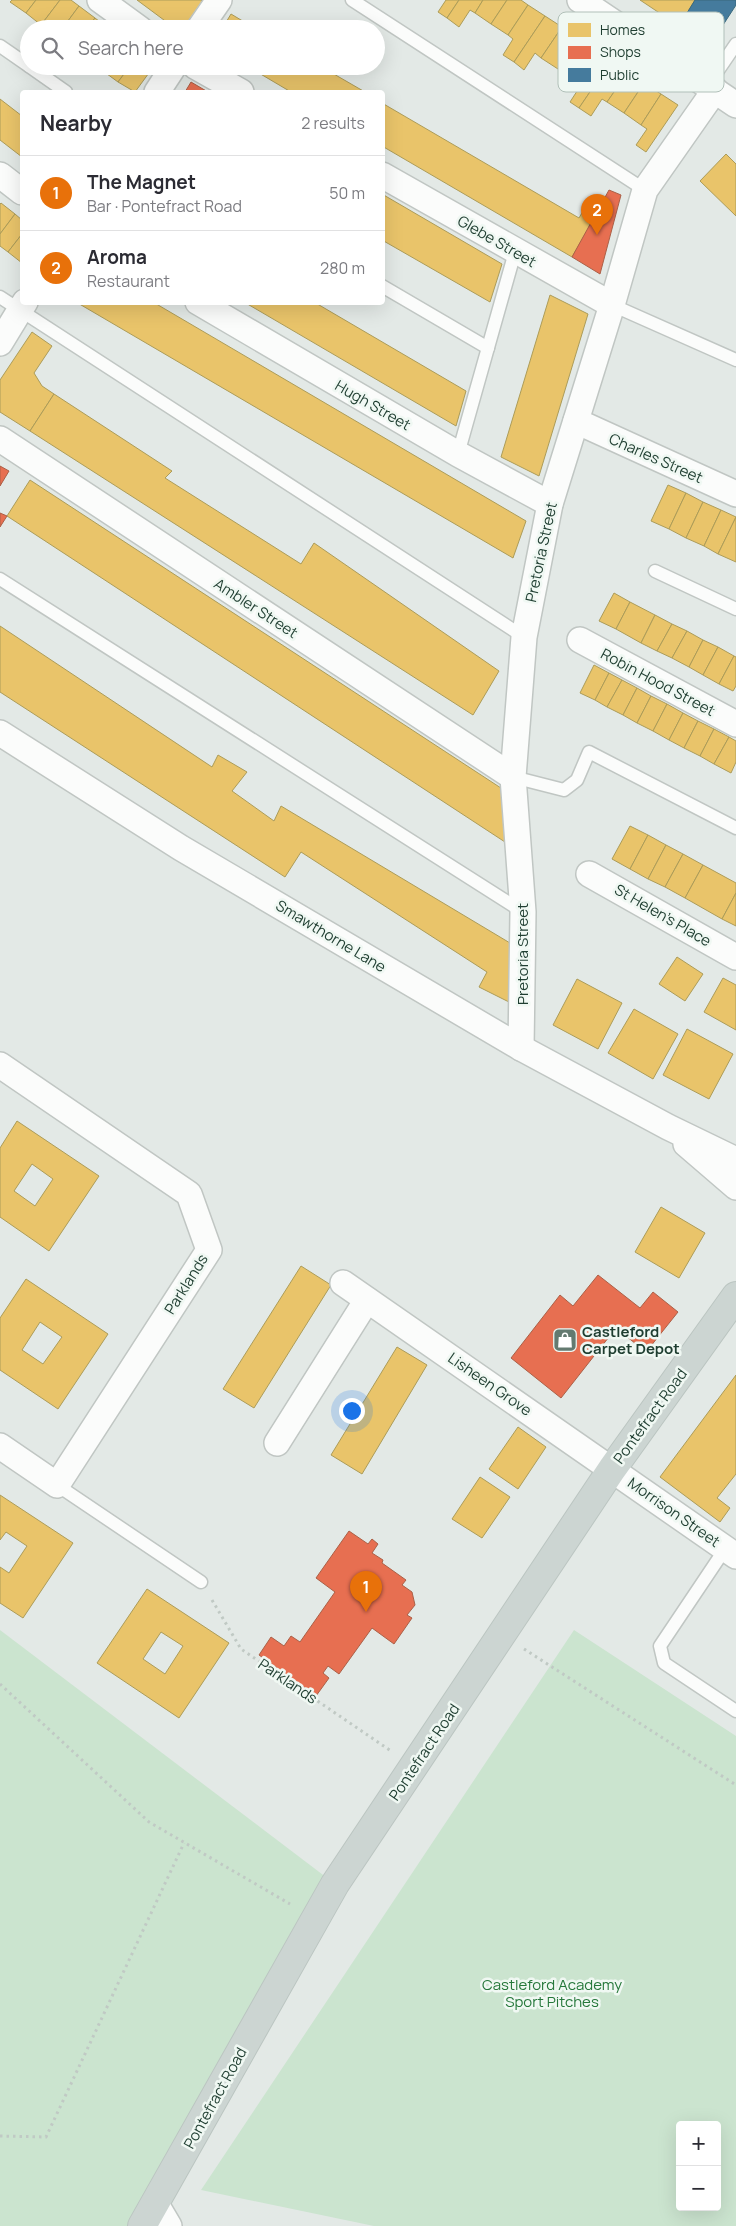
<!DOCTYPE html>
<html lang="en">
<head>
<meta charset="utf-8">
<style>
	:root { --surface:#fff; --page:#f2f2f3; --text:#2b2b33; --muted:#7c7c81; --line:#e1e1e2; --accent:#7c3aed }
	body { margin:0; font-family:Manrope,sans-serif; background:var(--page); color:var(--text) }
	.controls { position:absolute; right:15px; bottom:15px; display:grid; overflow:hidden; border-radius:5px; box-shadow:0 5px 20px #0002 }
	.controls button { width:45px; height:45px; display:grid; place-items:center; padding:0; border:0; border-bottom:1px solid var(--line); background:var(--surface); color:var(--text); font:25px sans-serif }
	.you { position:absolute; left:351px; top:1410px; width:18px; height:18px; margin:-12px; border:4px solid #fff; border-radius:50%; background:#1a73e8; box-shadow:0 0 0 8px #1a73e833 }
	.badge { display:grid; place-items:center; width:32px; height:32px; border-radius:50%; background:var(--accent); color:#fff; font-size:16px; font-weight:700 }
	.pin { position:absolute; translate:-50% -41px; filter:drop-shadow(0 1px 2px #0008) }
	.pin::after { content:''; position:absolute; top:26px; width:18px; height:15px; background:inherit; clip-path:polygon(0 0,100% 0,50% 100%) }
	.list { margin:0; padding:0; list-style:none }
	h2 { display:flex; justify-content:space-between; align-items:center; height:65px; margin:0; padding:0 20px; font-size:21px }
	h2 small { font-size:16px; font-weight:400; color:var(--muted) }
	.list li { display:grid; grid-template-columns:32px 1fr auto; gap:15px; align-items:center; box-sizing:border-box; height:75px; padding:0 20px; border-top:1px solid var(--line) }
	.list b { display:block; font-size:19px; white-space:nowrap }
	.list p { margin:0; font-size:16px; white-space:nowrap; color:var(--muted) }
	.list em { font-size:16px; font-style:normal; color:var(--muted) }
	.icon { flex:none; width:28px; height:28px; fill:none; stroke:currentColor; stroke-width:2; stroke-linecap:round; stroke-linejoin:round }
	.map { position:relative; flex:none; width:736px; height:2226px; overflow:hidden }
	.search { position:absolute; background:var(--surface); box-shadow:0 5px 20px #0002; left:20px; top:20px; width:365px; height:55px; display:flex; align-items:center; gap:12px; box-sizing:border-box; padding:0 18px; border-radius:28px; color:var(--muted); font-size:19px }
	.panel { position:absolute; background:var(--surface); box-shadow:0 5px 20px #0002; left:20px; top:90px; width:365px; height:215px; border-radius:5px }
	.map>svg:first-child { display:block }
	.green { fill:#cbe4cf; fill-rule:evenodd }
	.homes { fill:#e9c46a; stroke:#ac9c59; fill-rule:evenodd }
	.shops { fill:#e76f51; stroke:#ab6047 }
	.public { fill:#457b9d; stroke:#3a697d }
	.lines { fill:none; stroke-linecap:round; stroke-linejoin:round }
	.lane-casing { stroke:#c0c6c3; stroke-width:15 }
	.street-casing { stroke:#c0c6c3; stroke-width:28 }
	.primary-casing { stroke:#bbc5c1; stroke-width:30 }
	.path { stroke:#c0c9c4; stroke-width:3; stroke-dasharray:2.5 4; stroke-linecap:butt }
	.lane { stroke:#fbfcfb; stroke-width:12 }
	.street { stroke:#fbfcfb; stroke-width:25 }
	.primary { stroke:#ccd5d2; stroke-width:28 }
	.labels { text-anchor:middle; dominant-baseline:central; stroke-width:5; stroke-linejoin:round; paint-order:stroke }
	.street-label { font-size:15px; fill:#1f3e31; stroke:#f0f8f3 }
	.poi-label { font-size:15px; font-weight:bold; fill:#1f3e31; stroke:#f0f8f3; text-anchor:start }
	.park-label { font-size:15px; fill:#26783b; stroke:#f0f8f3 }
	.key { fill:#f0f8f3; stroke:#b1c0b9; stroke-width:1 }
	.key-label { font-size:14px; fill:#1f3e31 }
</style>
</head>
<body>
<div class="map">
<svg width="736" height="2226" viewBox="0 0 736 2226">
	<rect width="100%" height="100%" fill="#e3e9e6"/>
	<g class="green">
		<path d="M0,1630L335,1884L142,2226H0Z"/>
		<path d="M574,1630L736,1736V2226H374L201,2190ZM680,2125H717V2207H680Z"/>
	</g>
	<g class="homes">
		<path d="M12,0H36L26,13L10,2Z"/>
		<path d="M36,0H60L41,25L26,13Z"/>
		<path d="M60,0H71L79,6L62,29H46L41,25Z"/>
		<path d="M137,0H201L203,2L183,29H176Z"/>
		<path d="M446,0H459L447,18L438,12Z"/>
		<path d="M459,0H483L475,13L470,10L459,27L447,18Z"/>
		<path d="M483,0H507L491,24L475,13Z"/>
		<path d="M507,0H521L528,5L508,35L491,24Z"/>
		<path d="M640,0H695L679,26Z"/>
		<path d="M528,5L545,16L514,62L503,55L513,39L508,35Z"/>
		<path d="M79,6L95,18L86,29H62Z"/>
		<path d="M231,14L256,29H222Z"/>
		<path d="M545,16L562,27L541,58L535,53L524,70L514,62Z"/>
		<path d="M95,18L109,29H86Z"/>
		<path d="M562,27L578,38L558,69L541,58Z"/>
		<path d="M578,38L595,49L574,80L558,69Z"/>
		<path d="M595,49L611,61L579,108L570,102L581,85L574,80Z"/>
		<path d="M611,61L628,72L607,102L602,99L591,116L579,108Z"/>
		<path d="M106,66H130L118,82L103,71Z"/>
		<path d="M130,66H154L135,92L118,82Z"/>
		<path d="M247,66H320L365,92H291Z"/>
		<path d="M628,72L644,83L624,113L607,102Z"/>
		<path d="M644,83L661,94L641,125L624,113Z"/>
		<path d="M661,94L678,105L646,152L636,145L647,129L641,125Z"/>
		<path d="M0,99L22,116V157L0,140Z"/>
		<path d="M382,103L579,218L586,206L598,212L572,257L382,146Z"/>
		<path d="M726,154L736,164V216L700,181Z"/>
		<path d="M382,194L502,264L490,302L382,240Z"/>
		<path d="M1,203L15,214L0,234V204Z"/>
		<path d="M15,214L22,220V234L8,252L0,246V234Z"/>
		<path d="M22,234V263L8,252Z"/>
		<path d="M550,295L588,314L539,476L501,457Z"/>
		<path d="M76,302H153L526,521L513,558Z"/>
		<path d="M244,302H314L466,391L456,426Z"/>
		<path d="M32,332L52,346L34,373L42,386L54,394L30,431L0,412V380Z"/>
		<path d="M54,394L172,471L165,478L301,564L314,543L499,671L473,715L30,431Z"/>
		<path d="M30,480L504,790L505,842L7,516Z"/>
		<path d="M668,485L686,493L669,529L651,521Z"/>
		<path d="M686,493L703,502L686,538L669,529Z"/>
		<path d="M703,502L721,510L704,546L686,538Z"/>
		<path d="M721,510L736,517L718,554L704,546Z"/>
		<path d="M736,517V562L718,554Z"/>
		<path d="M614,593L630,602L616,629L599,621Z"/>
		<path d="M630,602L655,615L641,643L616,629Z"/>
		<path d="M655,615L672,624L657,651L641,643Z"/>
		<path d="M672,624L687,631L672,658L657,651Z"/>
		<path d="M0,626L212,767L218,755L247,772L232,791L274,821L281,806L515,946L511,1003L479,987L487,972L301,852L285,877L0,692Z"/>
		<path d="M687,631L703,640L689,667L672,658Z"/>
		<path d="M703,640L718,647L703,675L689,667Z"/>
		<path d="M718,647L734,656L719,684L703,675Z"/>
		<path d="M734,656L736,657V686L733,691L719,684Z"/>
		<path d="M594,665L609,673L595,700L580,693Z"/>
		<path d="M609,673L622,680L607,707L595,700Z"/>
		<path d="M622,680L637,688L623,715L607,707Z"/>
		<path d="M637,688L651,696L637,723L623,715Z"/>
		<path d="M651,696L667,704L653,731L637,723Z"/>
		<path d="M667,704L683,713L669,740L653,731Z"/>
		<path d="M683,713L698,721L684,748L669,740Z"/>
		<path d="M698,721L714,729L700,756L684,748Z"/>
		<path d="M714,729L729,737L714,764L700,756Z"/>
		<path d="M729,737L736,741V762L731,773L714,764Z"/>
		<path d="M630,826L648,835L630,869L612,859Z"/>
		<path d="M648,835L666,845L648,879L630,869Z"/>
		<path d="M666,845L683,854L665,887L648,879Z"/>
		<path d="M683,854L703,865L685,898L665,887Z"/>
		<path d="M703,865L736,883V893L722,919L685,898Z"/>
		<path d="M736,893V926L722,919Z"/>
		<path d="M677,957L703,974L685,1001L659,984Z"/>
		<path d="M723,978L736,985V1030L704,1012Z"/>
		<path d="M577,979L622,1003L598,1049L553,1025Z"/>
		<path d="M634,1009L678,1034L653,1079L608,1053Z"/>
		<path d="M687,1029L733,1054L709,1099L663,1075Z"/>
		<path d="M17,1121L99,1176L49,1251L0,1217V1148ZM32,1164L53,1179L35,1206L14,1191Z"/>
		<path d="M661,1207L705,1233L679,1278L635,1252Z"/>
		<path d="M301,1266L331,1285L254,1408L223,1389Z"/>
		<path d="M26,1279L108,1334L58,1409L0,1370V1318ZM40,1322L62,1337L43,1364L22,1350Z"/>
		<path d="M397,1347L427,1365L362,1474L331,1455Z"/>
		<path d="M736,1375V1474L717,1498L730,1508L720,1522L660,1477Z"/>
		<path d="M518,1427L546,1447L518,1489L489,1469Z"/>
		<path d="M480,1477L510,1497L482,1538L452,1519Z"/>
		<path d="M0,1495L73,1543L23,1618L0,1603V1567L9,1573L27,1546L6,1532L0,1540Z"/>
		<path d="M147,1589L229,1643L179,1718L97,1663ZM161,1632L183,1646L165,1674L143,1659Z"/>
	</g>
	<g class="shops">
		<path d="M191,82L208,92H185Z"/>
		<path d="M609,190L621,195L600,274L572,257Z"/>
		<path d="M0,466L9,471L0,486Z"/>
		<path d="M0,513L7,516L0,527Z"/>
		<path d="M598,1275L640,1308L653,1292L678,1312L646,1352L616,1328L561,1398L511,1358L560,1295L573,1306Z"/>
		<path d="M349,1531L368,1544L372,1539L378,1544L372,1553L383,1560L382,1563L406,1580L402,1585L412,1592L415,1605L407,1615L412,1618L394,1644L372,1628L339,1674L328,1666L323,1673L329,1678L316,1696L259,1655L271,1637L284,1646L291,1636L300,1642L335,1592L316,1578Z"/>
	</g>
	<path class="public" d="M695,0H736V5L710,45L679,26Z"/>
	<g class="lines">
		<g class="lane-casing">
			<g id="lane">
				<path d="M352,0L645,190"/>
				<path d="M0,46L29,66"/>
				<path d="M29,66L66,92"/>
				<path d="M708,85L736,44"/>
				<path d="M382,286L488,348"/>
				<path d="M0,297L524,637"/>
				<path d="M612,305L736,360"/>
				<path d="M458,454L515,252"/>
				<path d="M655,571L736,609"/>
				<path d="M0,579L523,912"/>
				<path d="M513,777L564,790L577,780L589,752L736,828"/>
				<path d="M57,1485L201,1582"/>
				<path d="M725,1549L660,1646L664,1663L736,1711"/>
			</g>
		</g>
		<g class="street-casing">
			<g id="street">
				<path d="M100,0L140,29"/>
				<path d="M580,0L736,105"/>
				<path d="M199,29L219,0"/>
				<path d="M195,66L241,92"/>
				<path d="M157,92L174,66"/>
				<path d="M0,175L22,192"/>
				<path d="M382,175L612,305"/>
				<path d="M198,302L458,454L550,504"/>
				<path d="M0,343L25,302"/>
				<path d="M576,421L736,494"/>
				<path d="M0,439L513,777"/>
				<path d="M580,640L736,724"/>
				<path d="M0,733L181,848L521,1048L668,1127L736,1160"/>
				<path d="M589,874L736,957"/>
				<path d="M521,1048L523,912L513,777L524,637L550,504L612,305L645,190L715,90"/>
				<path d="M0,1065L189,1194L209,1250L57,1485L0,1446"/>
				<path d="M686,1144L736,1187"/>
				<path d="M343,1283L736,1556"/>
				<path d="M277,1443L367,1300"/>
				<path d="M156,2204L169,2226"/>
			</g>
		</g>
		<g class="primary-casing">
			<path id="primary" d="M142,2226L335,1884L612,1469L736,1296"/>
		</g>
		<g class="path">
			<path d="M212,1600L241,1649L391,1751"/>
			<path d="M524,1649L736,1785"/>
			<path d="M0,1684L149,1822L290,1904"/>
			<path d="M0,2136L46,2137L184,1843"/>
		</g>
		<use href="#lane" class="lane"/>
		<use href="#street" class="street"/>
		<use href="#primary" class="primary"/>
	</g>
	<defs>
		<g id="shop-square" transform="scale(1.25)"><rect x="-9" y="-9" width="18" height="18" rx="4" fill="#647a70" stroke="#f0f8f3"/><path d="M-5-2.5h2.3a2.7 3.5 0 0 1 5.4 0H5L5.5 6h-11ZM-1.5-2.5h3a1.5 2.3 0 0 0-3 0Z" fill="#fff"/></g>
	</defs>
	<g fill-rule="evenodd">
		<use href="#shop-square" x="565" y="1340"/>
	</g>
	<g class="labels">
		<g class="street-label">
			<text transform="translate(497 241) rotate(30)">Glebe Street</text>
			<text transform="translate(373 405) rotate(30)">Hugh Street</text>
			<text transform="translate(656 458) rotate(24)">Charles Street</text>
			<text transform="translate(541 552) rotate(-78)">Pretoria Street</text>
			<text transform="translate(256 608) rotate(33)">Ambler Street</text>
			<text transform="translate(658 682) rotate(28)">Robin Hood Street</text>
			<text transform="translate(663 915) rotate(30)">St Helen's Place</text>
			<text transform="translate(331 936) rotate(31)">Smawthorne Lane</text>
			<text transform="translate(522 954) rotate(-90)">Pretoria Street</text>
			<text transform="translate(186 1284) rotate(-58)">Parklands</text>
			<text transform="translate(490 1384) rotate(35)">Lisheen Grove</text>
			<text transform="translate(650 1416) rotate(-54)">Pontefract Road</text>
			<text transform="translate(674 1512) rotate(35)">Morrison Street</text>
			<text transform="translate(288 1681) rotate(34)">Parklands</text>
			<text transform="translate(424 1752) rotate(-56)">Pontefract Road</text>
			<text transform="translate(215 2098) rotate(-61)">Pontefract Road</text>
		</g>
		<g class="poi-label">
			<text x="582" y="1331">Castleford<tspan x="582" dy="17">Carpet Depot</tspan></text>
		</g>
		<g class="park-label">
			<text x="552" y="1984">Castleford Academy<tspan x="552" dy="17">Sport Pitches</tspan></text>
		</g>
	</g>
	<rect x="558" y="12" width="166" height="80" rx="8" class="key"/>
	<rect x="568" y="23" width="23" height="14" fill="#e9c46a"/>
	<rect x="568" y="46" width="23" height="13" fill="#e76f51"/>
	<rect x="568" y="68" width="23" height="14" fill="#457b9d"/>
	<g class="key-label">
		<text x="600" y="35">Homes</text>
		<text x="600" y="57">Shops</text>
		<text x="600" y="80">Public</text>
	</g>
</svg>
<div class="controls">
<button>+</button>
<button>−</button>
</div>
<div class="you"></div>
<div class="pin badge" style="left:366px;top:1612px;background:#e8710a">1</div>
<div class="pin badge" style="left:597px;top:235px;background:#e8710a">2</div>
<div class="search"><svg class="icon" aria-label="search" viewBox="0 0 24 24"><circle cx="10" cy="10" r="6"/><path d="M15 15l6 6"/></svg>Search here</div>
<section class="panel">
<h2>Nearby<small>2 results</small></h2>
<ul class="list">
<li><span class="badge" style="background:#e8710a">1</span><div><b>The Magnet</b><p>Bar · Pontefract Road</p></div><em>50 m</em></li>
<li><span class="badge" style="background:#e8710a">2</span><div><b>Aroma</b><p>Restaurant</p></div><em>280 m</em></li>
</ul>
</section>
</div>
</body>
</html>
